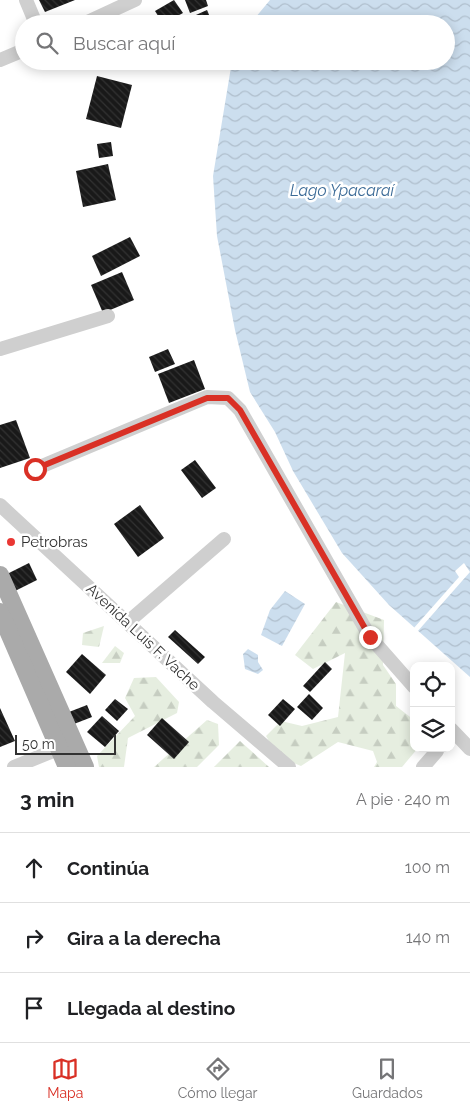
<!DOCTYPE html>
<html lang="es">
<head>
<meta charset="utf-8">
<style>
	:root { --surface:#fff; --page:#f2f2f2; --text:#202124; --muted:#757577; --line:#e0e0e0; --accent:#d93025 }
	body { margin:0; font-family:Raleway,sans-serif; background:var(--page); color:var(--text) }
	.controls { position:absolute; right:15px; bottom:15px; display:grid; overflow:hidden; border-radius:10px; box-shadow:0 2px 12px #0003 }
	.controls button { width:45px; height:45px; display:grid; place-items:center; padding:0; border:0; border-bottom:1px solid var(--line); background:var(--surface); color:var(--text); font:25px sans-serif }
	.scale { position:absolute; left:15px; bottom:12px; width:101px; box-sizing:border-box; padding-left:5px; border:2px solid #323232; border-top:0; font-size:14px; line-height:18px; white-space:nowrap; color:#323232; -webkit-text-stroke:4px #fff; paint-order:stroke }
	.stop { position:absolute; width:15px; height:15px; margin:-11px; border:4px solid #d93025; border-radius:50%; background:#fff }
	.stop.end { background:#d93025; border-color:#fff; box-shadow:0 1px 5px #0008 }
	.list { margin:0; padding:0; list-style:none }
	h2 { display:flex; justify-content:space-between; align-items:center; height:65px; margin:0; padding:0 20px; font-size:21px }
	h2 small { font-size:16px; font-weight:400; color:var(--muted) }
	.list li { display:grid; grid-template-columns:32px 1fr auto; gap:15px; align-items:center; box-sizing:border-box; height:70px; padding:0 20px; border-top:1px solid var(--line) }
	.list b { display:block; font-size:19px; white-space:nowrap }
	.list em { font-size:16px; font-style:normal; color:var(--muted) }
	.icon { flex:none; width:28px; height:28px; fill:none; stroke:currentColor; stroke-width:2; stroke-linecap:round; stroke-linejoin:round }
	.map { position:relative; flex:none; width:470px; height:767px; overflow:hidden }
	.search { position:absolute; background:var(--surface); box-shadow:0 2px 12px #0003; left:15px; right:15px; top:15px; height:55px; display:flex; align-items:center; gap:12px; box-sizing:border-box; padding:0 18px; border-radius:28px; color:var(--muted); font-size:19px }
	.sheet { height:275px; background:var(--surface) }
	nav { display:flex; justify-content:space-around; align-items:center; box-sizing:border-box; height:70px; border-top:1px solid var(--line); background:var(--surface); font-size:14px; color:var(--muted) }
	nav a { display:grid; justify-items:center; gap:2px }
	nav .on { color:var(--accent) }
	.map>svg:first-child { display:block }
	.forest { fill:url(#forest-firs) }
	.water { fill:url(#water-waves) }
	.pier { fill:#fff }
	.building { fill:url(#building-back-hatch) }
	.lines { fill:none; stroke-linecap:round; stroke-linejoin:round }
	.minor { stroke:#cfcfcf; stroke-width:14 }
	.major { stroke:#aaa; stroke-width:18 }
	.route { stroke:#d93025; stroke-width:6 }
	.poi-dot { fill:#ea3733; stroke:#fff; stroke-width:2 }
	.labels { text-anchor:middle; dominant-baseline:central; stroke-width:5; stroke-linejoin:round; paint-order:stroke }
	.poi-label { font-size:15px; fill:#323232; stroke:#fff; text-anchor:start }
	.street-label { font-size:15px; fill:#323232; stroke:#fff }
	.water-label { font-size:16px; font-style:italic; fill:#3c6b97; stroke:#fff }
</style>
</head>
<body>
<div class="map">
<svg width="470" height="767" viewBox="0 0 470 767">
	<defs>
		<pattern id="forest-firs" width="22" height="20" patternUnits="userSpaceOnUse" patternTransform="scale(1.25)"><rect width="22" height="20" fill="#e6eee0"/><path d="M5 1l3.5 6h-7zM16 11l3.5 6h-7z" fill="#c6cdc1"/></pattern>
		<pattern id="water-waves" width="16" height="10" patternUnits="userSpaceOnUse" patternTransform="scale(1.25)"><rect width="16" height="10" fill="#ccdeee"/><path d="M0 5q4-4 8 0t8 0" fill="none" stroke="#b0bfcd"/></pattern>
		<pattern id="building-back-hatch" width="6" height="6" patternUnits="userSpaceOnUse" patternTransform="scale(1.25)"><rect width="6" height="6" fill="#191919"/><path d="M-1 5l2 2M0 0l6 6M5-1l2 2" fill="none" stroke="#323232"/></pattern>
	</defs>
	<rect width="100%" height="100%" fill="#fff"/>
	<g class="forest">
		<path d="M336,602L384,620L383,665L396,684V706L414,720V748H418L402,767H374L377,762L373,751L338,742L301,766L279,757L266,736L281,721L302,726L338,717L345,653L313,669L295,655Z"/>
		<path d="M104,626L99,647L82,645L83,633Z"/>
		<path d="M115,646L124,653L120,663H102Z"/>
		<path d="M156,677L179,702L177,713L128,738L124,767H99L97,756L135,716L125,698L134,678Z"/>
		<path d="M207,720L218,724L219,745L197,767H154Z"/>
		<path d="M240,741L269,767H214Z"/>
	</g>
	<g class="water">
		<path d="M270,0H470V677L389,605L342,553L293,471L275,432L250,392L235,330L217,236L213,176L232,61H446V24H250Z"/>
		<path d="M285,591L305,604L282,646L261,635L270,610Z"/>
		<path d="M248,649L258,655V662L263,670L258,674L245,669L243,654Z"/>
	</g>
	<path class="pier" d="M464,563L470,572L417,632L413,629L459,577L455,571Z"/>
	<g class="building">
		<path d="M39,0H75L45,12Z"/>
		<path d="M174,0L183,13L163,24L155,11Z"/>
		<path d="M185,0H206L208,6L190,13Z"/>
		<path d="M207,10L213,24H190L187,19Z"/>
		<path d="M183,18L186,24H170Z"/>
		<path d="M97,76L132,85L121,128L86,119Z"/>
		<path d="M111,142L113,156L99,158L97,144Z"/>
		<path d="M108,164L116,200L83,207L76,171Z"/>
		<path d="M130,237L140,256L101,276L92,256Z"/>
		<path d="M122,272L134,300L103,313L91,285Z"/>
		<path d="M168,349L175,364L155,372L149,357Z"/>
		<path d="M194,360L205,389L169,403L158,374Z"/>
		<path d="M16,420L30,458L0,468V425Z"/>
		<path d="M195,460L216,488L202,498L181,470Z"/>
		<path d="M140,505L164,538L138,557L114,524Z"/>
		<path d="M29,563L37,580L15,591L7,574Z"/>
		<path d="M175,630L205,657L198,664L168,637Z"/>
		<path d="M82,654L106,675L90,694L66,672Z"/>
		<path d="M325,662L332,669L310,692L303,686Z"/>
		<path d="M309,694L323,708L312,720L297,707Z"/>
		<path d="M115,699L128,709L117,721L105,710Z"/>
		<path d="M283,699L295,709L280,726L268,715Z"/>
		<path d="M87,705L92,717L74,724L69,712Z"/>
		<path d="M0,708L15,741L0,747Z"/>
		<path d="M102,716L119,731L105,747L87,732Z"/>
		<path d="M162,718L189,742L174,759L147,735Z"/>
	</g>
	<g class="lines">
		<g class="minor">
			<path d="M26,0L36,24"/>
			<path d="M83,24L135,0"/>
			<path d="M0,60L24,50"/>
			<path d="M0,349L108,316"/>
			<path d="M35,469L207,397L228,398L240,410L370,637L414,687"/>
			<path d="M0,505L213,702L289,767"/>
			<path d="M128,622L224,539"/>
			<path d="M451,729L470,749"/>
			<path d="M14,767L58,749"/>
			<path d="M423,767L437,751"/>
		</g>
		<g class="major">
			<path d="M0,575L85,767"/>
			<path d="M0,612L67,767"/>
		</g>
	</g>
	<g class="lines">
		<path class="route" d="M35,469L207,398H228L240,410L370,637"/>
	</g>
	<circle class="poi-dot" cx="11" cy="542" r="5"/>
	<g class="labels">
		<g class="poi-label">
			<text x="21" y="542">Petrobras</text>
		</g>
		<g class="street-label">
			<text transform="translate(143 637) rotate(43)">Avenida Luis F. Vache</text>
		</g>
		<g class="water-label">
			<text x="342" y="190">Lago Ypacaraí</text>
		</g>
	</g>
</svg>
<div class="controls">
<button><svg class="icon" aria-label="locate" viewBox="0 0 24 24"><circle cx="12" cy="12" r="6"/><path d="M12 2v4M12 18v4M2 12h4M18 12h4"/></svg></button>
<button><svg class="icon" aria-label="layers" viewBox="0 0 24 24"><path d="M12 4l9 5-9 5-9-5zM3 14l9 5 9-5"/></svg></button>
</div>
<div class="scale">50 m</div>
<div class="stop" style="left:35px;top:469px"></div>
<div class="stop end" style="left:370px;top:637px"></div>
<div class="search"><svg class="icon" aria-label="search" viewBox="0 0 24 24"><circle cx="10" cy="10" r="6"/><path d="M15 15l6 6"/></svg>Buscar aquí</div>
</div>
<section class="sheet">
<h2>3 min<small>A pie · 240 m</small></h2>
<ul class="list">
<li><svg class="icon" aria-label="ahead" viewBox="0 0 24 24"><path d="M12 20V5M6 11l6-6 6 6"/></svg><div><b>Continúa</b></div><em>100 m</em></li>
<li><svg class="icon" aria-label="right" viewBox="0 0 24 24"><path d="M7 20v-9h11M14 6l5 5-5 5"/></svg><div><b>Gira a la derecha</b></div><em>140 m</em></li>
<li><svg class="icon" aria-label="arrive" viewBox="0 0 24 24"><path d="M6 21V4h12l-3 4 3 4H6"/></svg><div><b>Llegada al destino</b></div></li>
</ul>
</section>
<nav>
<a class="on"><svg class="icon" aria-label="map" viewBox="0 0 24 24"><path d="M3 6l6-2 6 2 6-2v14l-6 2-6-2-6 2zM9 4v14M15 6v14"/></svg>Mapa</a>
<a><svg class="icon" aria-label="directions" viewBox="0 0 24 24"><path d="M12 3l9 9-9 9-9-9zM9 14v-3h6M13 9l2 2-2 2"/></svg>Cómo llegar</a>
<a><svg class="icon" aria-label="saved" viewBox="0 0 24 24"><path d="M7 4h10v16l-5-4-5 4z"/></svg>Guardados</a>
</nav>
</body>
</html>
